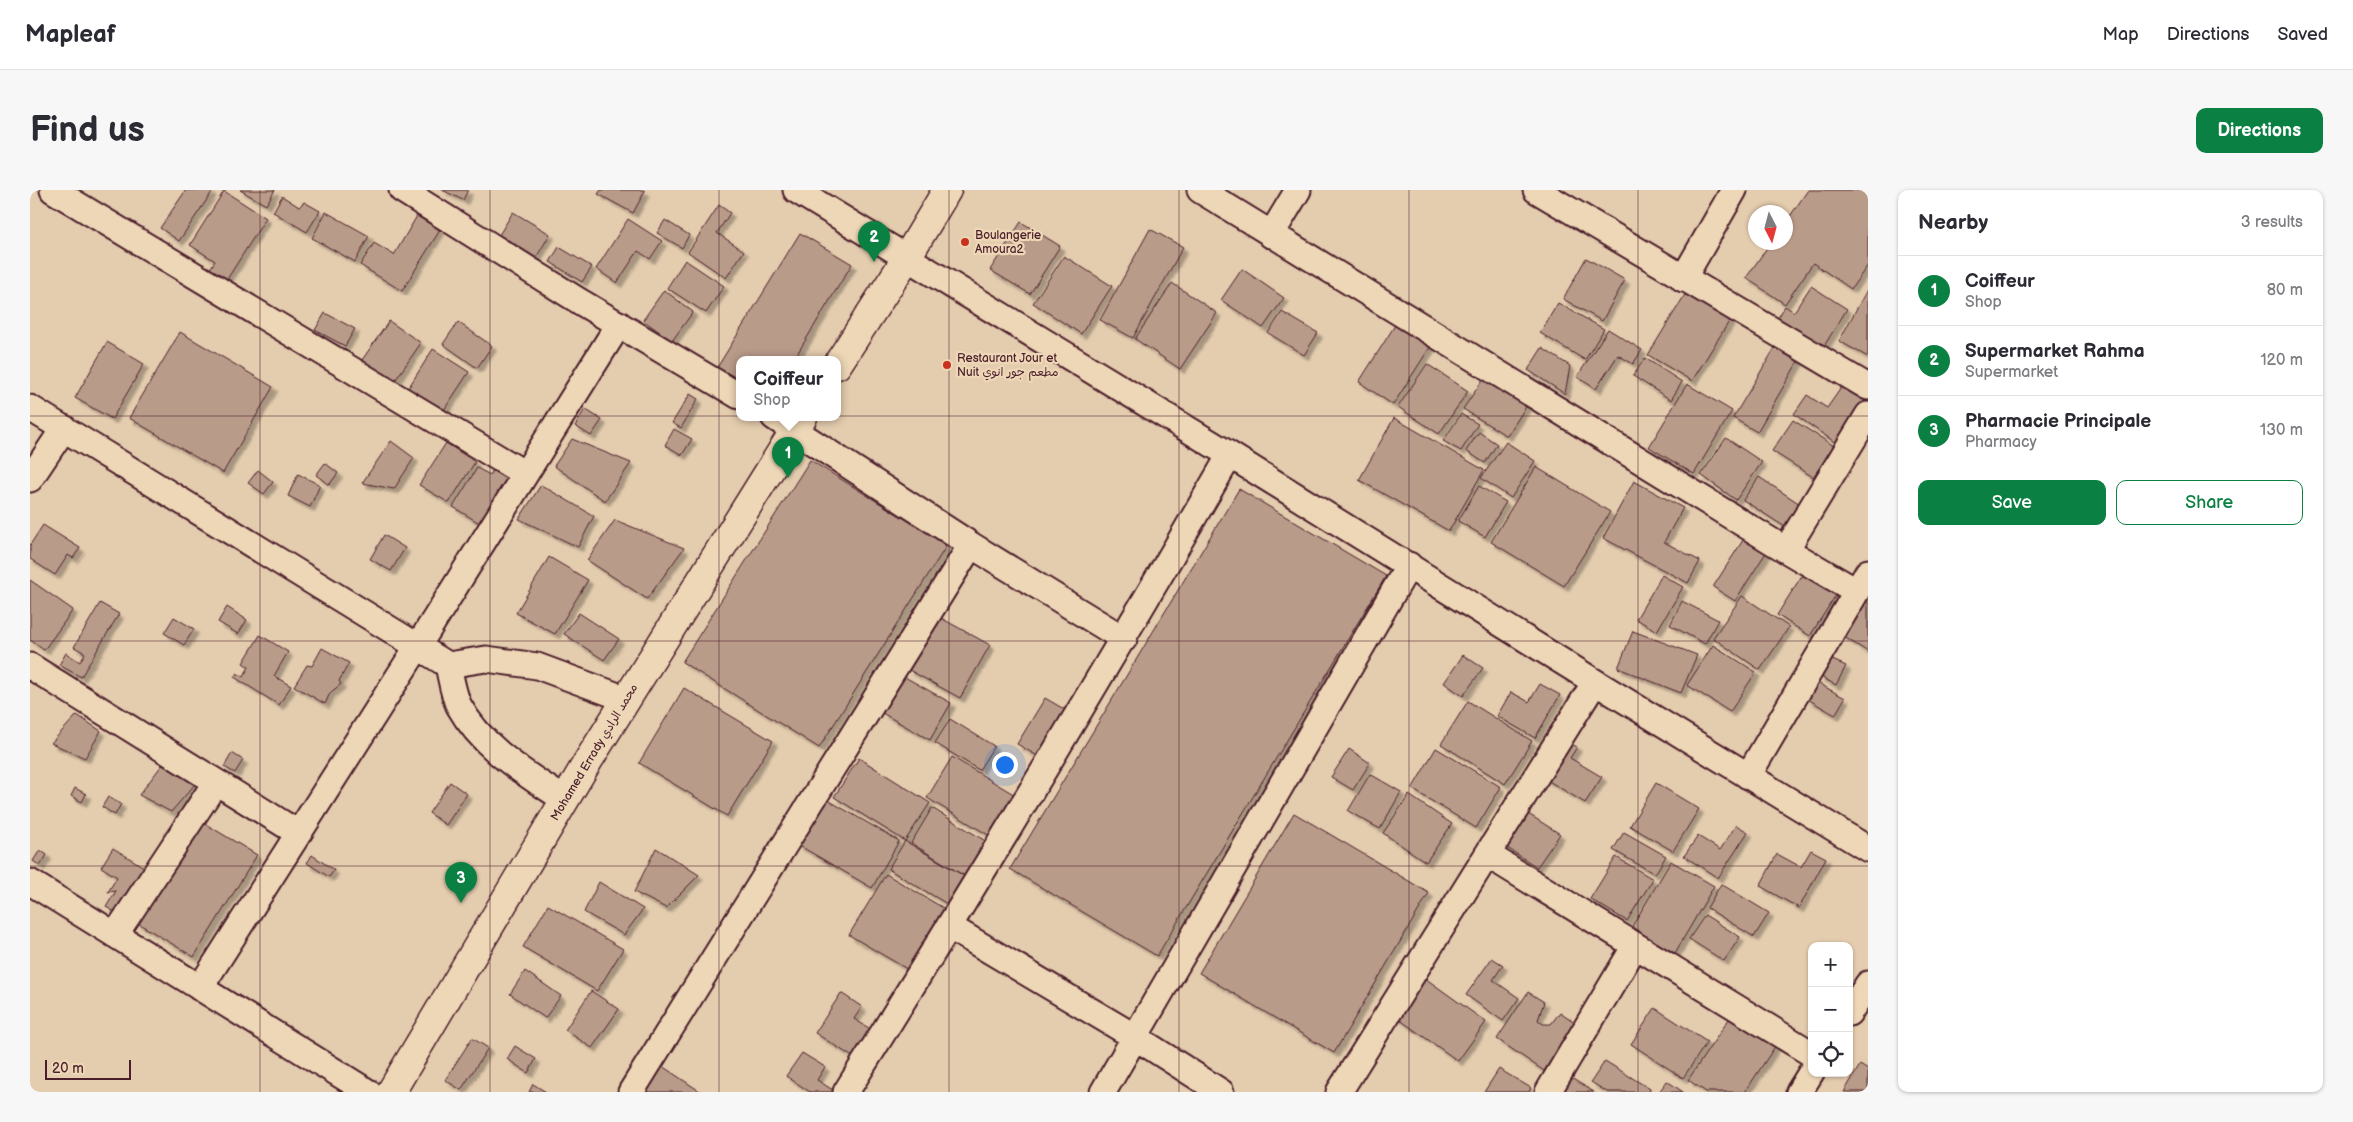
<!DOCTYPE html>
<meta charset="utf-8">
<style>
:root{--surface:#fff;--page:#f7f7f7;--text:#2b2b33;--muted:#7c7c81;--line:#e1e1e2;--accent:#0b8043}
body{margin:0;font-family:"Balsamiq Sans","Playpen Sans Arabic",sans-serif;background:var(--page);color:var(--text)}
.controls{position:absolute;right:15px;bottom:15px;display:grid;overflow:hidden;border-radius:10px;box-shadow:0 1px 4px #0004}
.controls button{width:45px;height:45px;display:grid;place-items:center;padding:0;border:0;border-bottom:1px solid var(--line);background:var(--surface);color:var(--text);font:25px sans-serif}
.compass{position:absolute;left:1718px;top:15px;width:45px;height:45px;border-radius:50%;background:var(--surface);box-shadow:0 1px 4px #0004;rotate:174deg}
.scale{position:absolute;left:15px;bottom:12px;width:86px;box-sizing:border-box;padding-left:5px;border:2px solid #4a1f2b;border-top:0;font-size:14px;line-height:18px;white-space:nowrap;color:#4a1f2b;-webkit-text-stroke:4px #eed7b6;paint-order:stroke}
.you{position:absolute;left:974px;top:574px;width:18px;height:18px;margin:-12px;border:4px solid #fff;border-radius:50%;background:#1a73e8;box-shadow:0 0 0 8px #1a73e833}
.badge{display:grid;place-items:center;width:32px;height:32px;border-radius:50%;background:var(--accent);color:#fff;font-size:16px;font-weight:700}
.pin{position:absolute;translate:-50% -41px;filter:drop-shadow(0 1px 2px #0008)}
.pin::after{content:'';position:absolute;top:26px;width:18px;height:15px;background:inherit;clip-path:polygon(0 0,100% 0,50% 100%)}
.popup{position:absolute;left:706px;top:166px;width:105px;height:65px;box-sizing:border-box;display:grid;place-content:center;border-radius:10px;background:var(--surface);filter:drop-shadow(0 1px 4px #0005);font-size:16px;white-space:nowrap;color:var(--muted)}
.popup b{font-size:19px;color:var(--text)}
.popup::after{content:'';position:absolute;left:50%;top:100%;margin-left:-10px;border:10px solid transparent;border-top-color:var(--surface)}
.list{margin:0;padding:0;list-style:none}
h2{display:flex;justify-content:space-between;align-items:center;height:65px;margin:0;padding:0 20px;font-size:21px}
h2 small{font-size:16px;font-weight:400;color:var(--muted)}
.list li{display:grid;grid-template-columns:32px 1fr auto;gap:15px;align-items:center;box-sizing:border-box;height:70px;padding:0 20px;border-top:1px solid var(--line)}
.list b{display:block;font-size:19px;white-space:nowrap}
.list p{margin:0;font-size:16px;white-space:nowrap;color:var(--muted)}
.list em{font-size:16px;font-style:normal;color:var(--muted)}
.actions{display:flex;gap:10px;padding:15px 20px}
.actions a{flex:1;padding:11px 0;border:1px solid var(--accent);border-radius:10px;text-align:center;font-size:18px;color:var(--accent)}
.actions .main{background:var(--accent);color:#fff}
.icon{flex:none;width:28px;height:28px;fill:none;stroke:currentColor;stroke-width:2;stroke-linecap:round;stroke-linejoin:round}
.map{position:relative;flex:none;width:1838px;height:902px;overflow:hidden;border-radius:10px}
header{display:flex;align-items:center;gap:30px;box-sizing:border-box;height:70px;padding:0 25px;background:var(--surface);border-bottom:1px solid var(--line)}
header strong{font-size:24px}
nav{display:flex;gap:28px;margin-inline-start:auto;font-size:18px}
.intro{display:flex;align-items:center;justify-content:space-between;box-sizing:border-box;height:120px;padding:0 30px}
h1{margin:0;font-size:35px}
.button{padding:12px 22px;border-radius:10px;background:var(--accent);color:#fff;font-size:18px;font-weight:700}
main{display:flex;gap:30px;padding:0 30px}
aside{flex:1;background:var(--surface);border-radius:10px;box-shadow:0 1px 4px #0004}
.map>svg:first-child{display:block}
.building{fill:#b99b89;stroke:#4a1f2b;filter:url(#shadow)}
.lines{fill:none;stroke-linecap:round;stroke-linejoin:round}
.minor-casing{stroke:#4a1f2b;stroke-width:29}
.tertiary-casing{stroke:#4a1f2b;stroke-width:31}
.minor{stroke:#eed7b6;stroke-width:25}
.tertiary{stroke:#eed7b6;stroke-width:28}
.grid{fill:none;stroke:#4a1f2b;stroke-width:1;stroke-opacity:0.55}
.poi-dot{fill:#c8321e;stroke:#eed7b6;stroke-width:2}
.labels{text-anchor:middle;stroke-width:4.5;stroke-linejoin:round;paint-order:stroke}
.poi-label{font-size:12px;fill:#4a1f2b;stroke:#eed7b6;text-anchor:start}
.street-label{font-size:12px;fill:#4a1f2b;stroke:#eed7b6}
</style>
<header>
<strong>Mapleaf</strong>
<nav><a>Map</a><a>Directions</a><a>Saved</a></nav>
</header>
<div class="intro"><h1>Find us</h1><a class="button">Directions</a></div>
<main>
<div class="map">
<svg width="1838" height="902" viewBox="0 0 1838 902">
<defs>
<filter id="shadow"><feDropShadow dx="4.5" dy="4.5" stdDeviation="1" flood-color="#0004"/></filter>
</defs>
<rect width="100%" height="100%" fill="#e4ccae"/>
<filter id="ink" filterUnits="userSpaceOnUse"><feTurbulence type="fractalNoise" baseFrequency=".02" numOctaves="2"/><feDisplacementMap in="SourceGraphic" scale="10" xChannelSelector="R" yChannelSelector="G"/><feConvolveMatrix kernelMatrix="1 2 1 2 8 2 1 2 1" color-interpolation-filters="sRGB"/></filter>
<g filter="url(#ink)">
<path class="building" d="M156,0H179L182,2L149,51L130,38Z
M210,0H245L236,15Z
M412,0H438L433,10Z
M571,0H613L615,1L603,23L568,4Z
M1778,0H1838V75L1821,99L1783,73L1755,114L1716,88L1741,52H1756V32Z
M194,1L236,28L194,94L177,83L185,71L160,55Z
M252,6L269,17L274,12L290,21L277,42L243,22Z
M689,15L700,23L687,43L714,61L696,88L658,62Z
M296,22L339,46L325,72L282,48Z
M483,22L520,44L506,68L469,45Z
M387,26L410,40L372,101L330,75L344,53L364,65Z
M598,29L632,51L620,69L608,61L587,93L566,79Z
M635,30L659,45L652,58L627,43Z
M991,32L1030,56L1000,104L960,80Z
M1120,39L1153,57L1103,148L1070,130Z
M770,43L822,74L764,169H709V195L685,181Z
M529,57L562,77L552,92L520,72Z
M1034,66L1082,96L1051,144L1003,113Z
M1556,68L1595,90L1572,131L1533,109Z
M655,70L694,96L676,123L637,98Z
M1212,79L1254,108L1233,138L1191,110Z
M1142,93L1187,123L1150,179L1105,149Z
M1781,96L1817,119L1794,156L1748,128L1755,116L1764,122Z
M1838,98V167L1809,151Z
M634,100L663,122L642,151L613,130Z
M1656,103L1700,130L1662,191L1618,165Z
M1528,113L1574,139L1555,170L1510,143Z
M1252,122L1288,143L1274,165L1238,143Z
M295,123L325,139L315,156L285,140Z
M359,131L391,153L364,192L332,170Z
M428,132L462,156L447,178L413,154Z
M1367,132L1402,154L1363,215L1329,192Z
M1578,139L1612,160L1603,174L1588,165L1566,199L1547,187Z
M150,142L243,197L193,283L99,228Z
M77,152L114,174L82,229L45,208Z
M1746,156L1769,170L1727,242L1703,228Z
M1512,158L1540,176L1535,204L1498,180Z
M403,159L439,182L412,223L377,200Z
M1615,168L1652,192L1641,210L1603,186Z
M1397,174L1438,201L1409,244L1368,217Z
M1454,188L1497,215L1477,246L1433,219Z
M1657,194L1702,221L1664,284L1619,257Z
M1813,195L1835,210L1806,253L1764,224L1777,205L1797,218Z
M660,204L668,209L651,238L642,233Z
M555,219L572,230L561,246L545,236Z
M1431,224L1448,234L1431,261L1413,251Z
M1364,228L1454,280L1419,341L1329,290Z
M1763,230L1804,256L1783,287L1742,261Z
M644,239L662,249L652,265L635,255Z
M1449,242L1467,254L1455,273L1436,261Z
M1696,248L1732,272L1706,310L1671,285Z
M542,249L601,273L575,311L524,276Z
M361,251L384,268L364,299L332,293Z
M1476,252L1505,271L1481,308L1451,288Z
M416,253L445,272L419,313L389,295Z
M780,270L917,355L789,558L652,472Z
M295,273L308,283L299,295L286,285Z
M1506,277L1580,322L1534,396L1461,352Z
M447,278L460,285L463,280L479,290L451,334L423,317Z
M228,280L243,292L234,304L218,293Z
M268,284L290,295L280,317L258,306Z
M1729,287L1770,314L1755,337L1713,310Z
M1604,291L1653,318L1634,352L1670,371L1658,393L1573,348Z
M511,295L564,326L548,357L489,329Z
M1449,296L1476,312L1455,347L1428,331Z
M1209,299L1356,386L1127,766L980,679Z
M585,330L654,358L617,409L557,370Z
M13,335L50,358L43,368L38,365L25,385L0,369V355Z
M354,345L375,358L361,381L340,369Z
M1715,347L1737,361L1705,411L1683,397Z
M519,367L558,390L525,444L486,423Z
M1776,379L1809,400L1780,446L1747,425Z
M1632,385L1653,397L1627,441L1606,429Z
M0,390L43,420L14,460L0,450Z
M1838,405V462L1811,445Z
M1712,406L1759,437L1730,480L1683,448Z
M1652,411L1688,430L1675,454L1640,435Z
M70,413L89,424L51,487L29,475L36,463L50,472L55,463L44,457Z
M197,417L217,430L208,444L188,432Z
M549,423L589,449L574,470L534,444Z
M144,427L164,439L154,455L134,443Z
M909,427L960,455L930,508L879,480Z
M1603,441L1667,465L1651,503L1588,478Z
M230,445L258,462L244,486L261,496L249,515L204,487L207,483L213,487L219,477L213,473Z
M1683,455L1726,482L1700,522L1657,495Z
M292,458L319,473L309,491L311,494L300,503L295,514L264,496L277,475L282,476Z
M1433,465L1453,478L1433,506L1414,493Z
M1798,468L1816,476L1806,495L1789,486Z
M873,486L921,513L900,550L852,523Z
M1786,492L1815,508L1805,525L1776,508Z
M1510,494L1530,505L1505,548L1467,526L1481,502L1499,512Z
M654,498L743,551L697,626L609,573Z
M1015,508L1044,525L1016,571L987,554Z
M1438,511L1502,551L1475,594L1411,554Z
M47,525L71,541L55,568L21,553Z
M920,529L964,556L949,580L905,553Z
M1535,550L1547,557L1540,568L1572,587L1555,613L1512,587Z
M1406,558L1471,597L1446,638L1382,599Z
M1319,559L1340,573L1323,600L1301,587Z
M202,563L213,570L205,583L194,577Z
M922,567L990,608L965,649L897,608Z
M829,568L900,613L875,651L804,607Z
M132,575L166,593L141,622L109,605Z
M1340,584L1371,602L1350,639L1318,621Z
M420,592L437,604L416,635L399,623Z
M1626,593L1669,619L1643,661L1600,636Z
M45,598L56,604L52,612L41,606Z
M1379,605L1422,634L1396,672L1353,643Z
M791,606L869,651L842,698L763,652Z
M78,607L91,614L85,625L72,617Z
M902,618L962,655L941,690L881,653Z
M1492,620L1530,644L1507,677L1471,654Z
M1264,623L1399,703L1304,863L1169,783Z
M169,630L227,665L164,767L106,732Z
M1706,635L1718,642L1688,688L1654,666L1668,646L1690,660Z
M1594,642L1636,666L1625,684L1583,660Z
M875,651L941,690L924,718L858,679Z
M83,658L122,682L94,727L76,717L86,701L78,702L87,687L71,677Z
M626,658L669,685L636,718L604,702Z
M10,660L17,665L10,676L3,671Z
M1781,660L1796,668L1769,718L1730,696L1747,664L1771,677Z
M282,665L304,680L299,687L277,673Z
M1586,667L1623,689L1597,731L1560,709Z
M1641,671L1684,696L1645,763L1601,738Z
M856,684L920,722L887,785L819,745Z
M569,692L613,719L594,745L554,722Z
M1691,694L1739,723L1724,747L1677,718Z
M518,715L593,759L567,801L493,757Z
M1675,725L1710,747L1694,771L1659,749Z
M1462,768L1473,775L1463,790L1489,808L1473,831L1436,805Z
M495,781L531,806L515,828L480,804Z
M1392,786L1456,832L1428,871L1363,825Z
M561,801L589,819L562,858L535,840Z
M1498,802L1514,812L1508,830L1513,834H1521L1530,822L1546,833L1514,881L1467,849Z
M811,803L832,817L824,829L847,843L829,871L785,843Z
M1625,818L1677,852L1653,888L1601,854Z
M1701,826L1746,855L1715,902H1676L1658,890Z
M442,848L458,858L431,900L415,890Z
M485,856L506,869L498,883L477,869Z
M772,863L795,877L787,890L806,902H780L756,886Z
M1575,871L1620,899L1619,902H1577L1561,892Z
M1830,875L1838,880V902H1814Z
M632,876L671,902H615Z
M1469,879L1501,898L1499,902H1454Z
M1541,888L1564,902H1533Z
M1637,891L1653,902H1629Z
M503,894L516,902H499Z"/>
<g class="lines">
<g class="minor-casing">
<path id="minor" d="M23,0L495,284
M372,0L549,111L709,206
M766,0L1200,265L1565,492L1838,659
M1170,0L1756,360L1826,401
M1506,0L1838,197
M1241,45L1268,0
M1653,89L1704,0
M0,218L418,475L456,469L507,476L596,509
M744,227L941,355L1094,449
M0,289L34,238
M1756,360L1838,225
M418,475C421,488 423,504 429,516C453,559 495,583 535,610
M0,476L268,643
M1718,586L1838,382
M1458,665L1782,864
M0,692L338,902
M920,737L1105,847L1191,902
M85,745L186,592
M170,798L388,456L589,134
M1819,823L1838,794
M601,902L941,355
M816,902C948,692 1076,479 1200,265
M1073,902L1379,375
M1309,902L1565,492
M1518,902L1605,756
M1769,902L1782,881"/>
</g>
<g class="tertiary-casing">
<path id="tertiary" d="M807,175L876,69L917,0
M361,902L558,571L773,227"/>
</g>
<use href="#minor" class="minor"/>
<use href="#tertiary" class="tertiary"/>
</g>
</g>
<path class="grid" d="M230,0V902M460,0V902M689,0V902M919,0V902M1149,0V902M1379,0V902M1608,0V902M0,226H1838M0,451H1838M0,676H1838"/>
<g class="poi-dot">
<circle cx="935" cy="52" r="5"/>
<circle cx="917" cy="175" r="5"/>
</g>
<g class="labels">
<g class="poi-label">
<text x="945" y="49">Boulangerie<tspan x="945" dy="14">Amoura2</tspan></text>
<text x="927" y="172">Restaurant Jour et<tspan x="927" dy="14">Nuit مطعم جور انوي</tspan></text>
</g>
<g class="street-label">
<text transform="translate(564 562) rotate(-59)" y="4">Mohamed Errady محمد الرادي</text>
</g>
</g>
</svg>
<div class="controls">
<button>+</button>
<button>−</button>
<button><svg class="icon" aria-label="locate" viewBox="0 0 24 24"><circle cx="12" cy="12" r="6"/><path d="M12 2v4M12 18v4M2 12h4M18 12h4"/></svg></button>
</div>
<svg class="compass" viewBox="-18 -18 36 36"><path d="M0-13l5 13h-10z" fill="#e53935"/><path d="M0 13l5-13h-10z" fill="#7c7c81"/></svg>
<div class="scale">20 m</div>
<div class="you"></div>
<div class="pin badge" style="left:758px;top:288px">1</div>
<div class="popup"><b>Coiffeur</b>Shop</div>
<div class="pin badge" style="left:844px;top:72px">2</div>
<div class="pin badge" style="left:431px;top:713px">3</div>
</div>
<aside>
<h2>Nearby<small>3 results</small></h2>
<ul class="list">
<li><span class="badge">1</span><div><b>Coiffeur</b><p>Shop</p></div><em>80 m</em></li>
<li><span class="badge">2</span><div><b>Supermarket Rahma</b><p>Supermarket</p></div><em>120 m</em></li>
<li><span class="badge">3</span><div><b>Pharmacie Principale</b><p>Pharmacy</p></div><em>130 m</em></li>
</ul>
<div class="actions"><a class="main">Save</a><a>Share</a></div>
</aside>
</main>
